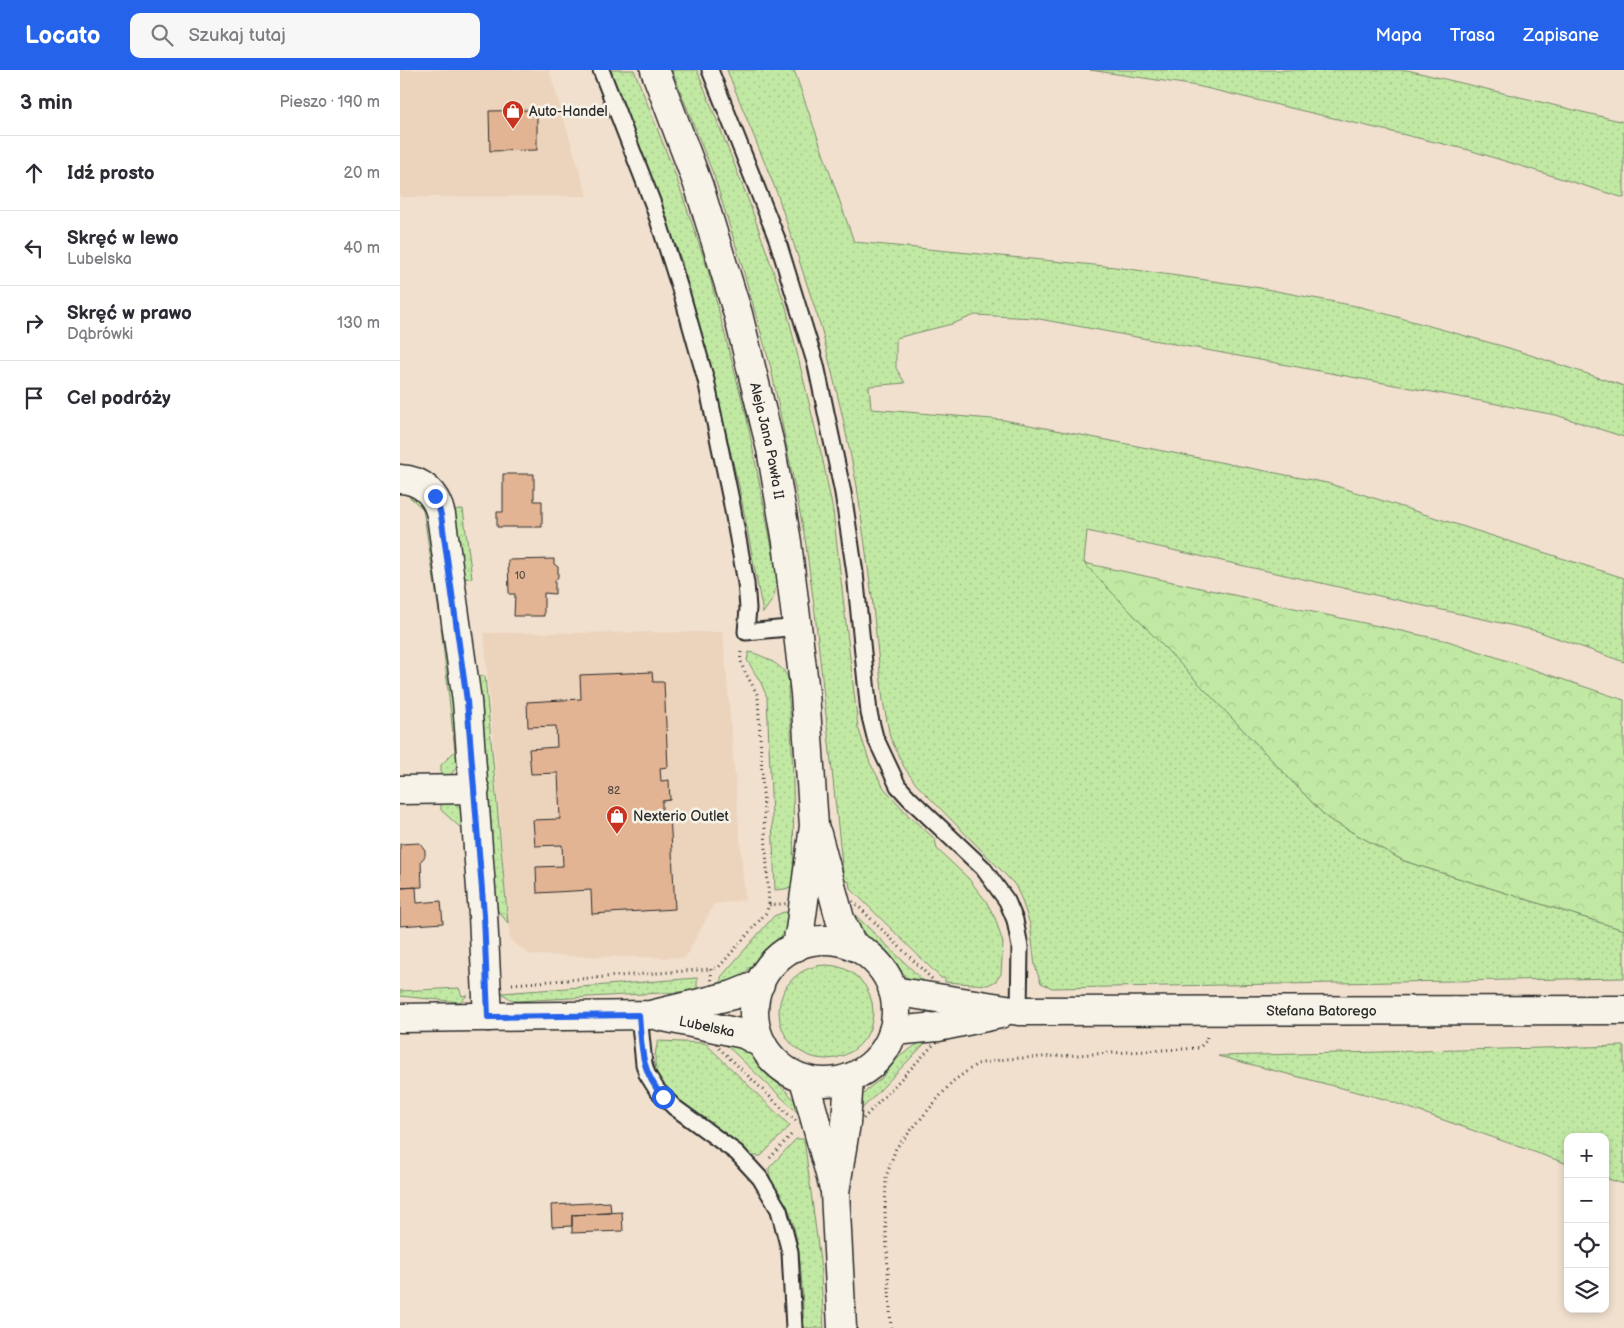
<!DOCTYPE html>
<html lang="pl">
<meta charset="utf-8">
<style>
:root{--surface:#fff;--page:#f7f7f7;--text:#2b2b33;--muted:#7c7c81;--line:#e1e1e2;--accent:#2563eb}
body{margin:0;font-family:"Balsamiq Sans",sans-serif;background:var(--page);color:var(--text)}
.controls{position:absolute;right:15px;bottom:15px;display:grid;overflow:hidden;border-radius:10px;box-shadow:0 2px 8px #0003}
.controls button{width:45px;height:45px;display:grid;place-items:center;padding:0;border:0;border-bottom:1px solid var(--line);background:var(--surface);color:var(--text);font:25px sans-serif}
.stop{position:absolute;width:15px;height:15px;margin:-11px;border:4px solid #2563eb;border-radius:50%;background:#fff}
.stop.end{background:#2563eb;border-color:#fff;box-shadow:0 1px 5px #0008}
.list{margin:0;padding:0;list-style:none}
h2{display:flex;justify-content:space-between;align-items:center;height:65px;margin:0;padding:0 20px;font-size:21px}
h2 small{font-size:16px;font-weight:400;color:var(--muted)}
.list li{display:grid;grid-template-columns:32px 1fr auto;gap:15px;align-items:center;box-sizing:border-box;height:75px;padding:0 20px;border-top:1px solid var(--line)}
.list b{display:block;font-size:19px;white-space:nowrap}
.list p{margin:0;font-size:16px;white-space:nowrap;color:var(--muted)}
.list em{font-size:16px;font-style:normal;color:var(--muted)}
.icon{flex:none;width:28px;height:28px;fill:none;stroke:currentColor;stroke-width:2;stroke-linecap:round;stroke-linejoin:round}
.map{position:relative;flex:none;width:1224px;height:1258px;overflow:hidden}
header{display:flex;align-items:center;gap:30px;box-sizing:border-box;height:70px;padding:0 25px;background:var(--accent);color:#fff}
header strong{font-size:24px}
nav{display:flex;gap:28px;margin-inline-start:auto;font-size:18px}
.search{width:350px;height:45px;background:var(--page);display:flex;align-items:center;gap:12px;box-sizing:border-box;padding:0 18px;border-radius:10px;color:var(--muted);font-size:19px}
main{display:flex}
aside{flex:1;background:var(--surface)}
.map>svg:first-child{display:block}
.built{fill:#ecd3bc}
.grass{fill:url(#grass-dots);stroke:#768a68}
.forest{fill:url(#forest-crowns);stroke:#768a68}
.building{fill:#e2b493;stroke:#2b2b2b}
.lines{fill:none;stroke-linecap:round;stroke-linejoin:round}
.service-casing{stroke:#2b2b2b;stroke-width:19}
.minor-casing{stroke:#2b2b2b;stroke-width:31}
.tertiary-casing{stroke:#2b2b2b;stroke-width:31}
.primary-casing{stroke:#2b2b2b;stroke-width:31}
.path{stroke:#2b2b2b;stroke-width:3;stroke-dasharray:1 4;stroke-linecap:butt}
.service{stroke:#f7f3e8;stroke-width:15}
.minor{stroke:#f7f3e8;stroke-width:28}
.tertiary{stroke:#f7f3e8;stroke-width:28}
.primary{stroke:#f7f3e8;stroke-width:28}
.route{stroke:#2563eb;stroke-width:6}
.labels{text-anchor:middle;stroke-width:5;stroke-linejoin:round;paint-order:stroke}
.number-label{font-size:11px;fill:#594d45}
.poi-label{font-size:14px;fill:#2b2b2b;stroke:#f7f3e8;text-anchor:start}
.street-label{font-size:14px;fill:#2b2b2b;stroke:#f7f3e8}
</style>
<header>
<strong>Locato</strong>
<div class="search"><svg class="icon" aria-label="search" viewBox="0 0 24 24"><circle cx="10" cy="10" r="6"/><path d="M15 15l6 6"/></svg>Szukaj tutaj</div>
<nav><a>Mapa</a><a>Trasa</a><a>Zapisane</a></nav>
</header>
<main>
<aside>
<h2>3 min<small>Pieszo · 190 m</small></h2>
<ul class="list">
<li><svg class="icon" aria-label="ahead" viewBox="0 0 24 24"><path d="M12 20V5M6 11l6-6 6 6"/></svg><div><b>Idź prosto</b></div><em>20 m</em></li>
<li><svg class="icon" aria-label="left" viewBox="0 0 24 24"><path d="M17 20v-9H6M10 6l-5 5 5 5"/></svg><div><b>Skręć w lewo</b><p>Lubelska</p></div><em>40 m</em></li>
<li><svg class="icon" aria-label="right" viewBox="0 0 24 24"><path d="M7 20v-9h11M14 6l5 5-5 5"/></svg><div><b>Skręć w prawo</b><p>Dąbrówki</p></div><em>130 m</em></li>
<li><svg class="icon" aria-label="arrive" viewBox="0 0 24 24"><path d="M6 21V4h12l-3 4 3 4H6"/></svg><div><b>Cel podróży</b></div></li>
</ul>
</aside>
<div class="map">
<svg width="1224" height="1258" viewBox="0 0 1224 1258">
<defs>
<pattern id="grass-dots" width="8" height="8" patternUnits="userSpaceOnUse" patternTransform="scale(1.25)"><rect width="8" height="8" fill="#c2e9a4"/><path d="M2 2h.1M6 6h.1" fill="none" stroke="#a7c88d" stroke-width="1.8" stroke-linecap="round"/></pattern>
<pattern id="forest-crowns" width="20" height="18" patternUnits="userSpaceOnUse" patternTransform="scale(1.25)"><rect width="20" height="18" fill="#c2e9a4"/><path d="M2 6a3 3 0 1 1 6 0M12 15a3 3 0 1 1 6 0" fill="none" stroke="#a7c88d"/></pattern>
</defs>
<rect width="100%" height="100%" fill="#f1e0ce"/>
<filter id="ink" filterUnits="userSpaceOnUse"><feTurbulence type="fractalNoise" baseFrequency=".02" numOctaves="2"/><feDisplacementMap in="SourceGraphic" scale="10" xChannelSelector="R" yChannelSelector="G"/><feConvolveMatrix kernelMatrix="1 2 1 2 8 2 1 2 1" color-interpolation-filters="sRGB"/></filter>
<g filter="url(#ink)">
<path class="built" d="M0,0H149L187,126L0,127Z
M323,562L345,830L314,834L285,888L130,885L110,870L84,563Z"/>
<path class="grass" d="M209,0H234L275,104L308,200L347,349L378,509L373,529L363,543L339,416L282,192Z
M272,0H297L349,132L386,237L423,391L433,441L458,657L470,693L484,718L509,746L535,769L537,779L568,808L586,831L595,848L603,873L601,904L596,911L588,915L545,912V908H541L450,818L449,811L444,812L415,543L405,468L371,298L340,189L314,106Z
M327,0H394L454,172L715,197L855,217L961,237L1109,278L1224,316V367L1156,345L634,248L575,245L552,254L496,268V298L505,313L469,316L471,339L604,350L927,413L1224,508V592L1137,561L687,461L684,492L927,748L1004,791L1224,860V908L652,918L641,913L635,896L630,854L621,828L615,815L601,800L516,714L504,697L490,667L483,631L472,527L457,416L442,344L421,257L377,123Z
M690,0H1007L1224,52V128L1069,80L797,16Z
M3,421L8,422L26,436L42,538L39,542L23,439Z
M63,439L72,508L62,509L53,440Z
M41,557L46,560L59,683C58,695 55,706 41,708V695L55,681Z
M349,582C364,585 395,600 388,619C394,686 394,752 393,818L375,820L367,627L361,613L347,590Z
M85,606L108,853L96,838L75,611L79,607Z
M41,731L54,733L62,740L72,872L62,759L41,740Z
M450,840L527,914L512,912L506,907L487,882L467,866L459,856Z
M384,842L394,843L388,858L379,871L361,886L339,909L321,916V907L374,846Z
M379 942a47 47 0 1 1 94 0a47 47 0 1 1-94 0Z
M297,908V921L117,931L110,929L102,923Z
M59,918L62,926L68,925L60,932L0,926V921Z
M529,969L458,1043L462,1026L470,1017L481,1009L499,987L519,973Z
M258,971L305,973L390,1056L361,1086H351L347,1081C333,1071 320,1060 306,1050C276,1029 245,1015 258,971Z
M323,972C329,973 337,973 342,976C351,982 355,993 362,1000C373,1011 399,1027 398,1043Z
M1224,976V1114L1205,1108V1067H1168V1094L984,1029L818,986Z
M396,1069H404L420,1191L424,1258H404C402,1219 402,1180 390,1143C385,1127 368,1115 369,1098Z"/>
<path class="forest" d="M684,493L1048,571L1224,630V860L1004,791L927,748Z"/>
<path class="building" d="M137,40V80L90,81L89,41Z
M103,404H134V431H142V457H97V442H103Z
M154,489V494L158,497V507L155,511V524L144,523V546H114L115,524H109L108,490Z
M252,602L253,612H264L268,697L260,698L261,711L269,710L270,730L262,731V743H270L275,839L192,844L191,820L137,823L136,797L163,796L162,775L135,776L133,750L160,749L158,703L131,704L129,679L157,677L156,656L128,657L127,632L181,629L180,605Z
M20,773L25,780V786L21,791L22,817L0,818V774Z
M16,817L17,833L41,831L43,853L0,856V818Z
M210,1132L211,1143L172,1145V1156L152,1157L151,1135Z
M222,1142L223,1161L172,1163V1145Z"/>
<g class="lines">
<g class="service-casing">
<path id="service" d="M201,0L253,134L282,225L306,310L331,430L346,513L348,538L346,562L399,557
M310,0L377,169L416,295L443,423L455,503L469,643L475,667L498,716L510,729L583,798L607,831L615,850L620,877L619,941
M239,945L244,994L247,1004L257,1020L274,1037L337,1083L360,1108L379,1140L390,1182L394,1258"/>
</g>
<g class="minor-casing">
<path id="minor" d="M0,409C22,410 36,423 41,445L67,631L83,845L88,947
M0,720L75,719"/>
</g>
<g class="tertiary-casing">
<g id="tertiary">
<path id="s1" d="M493,921L619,941L1224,940"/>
<path id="s2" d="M259,946L344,964L362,974"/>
<path d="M0,948L250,945L333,925L360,914"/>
<path d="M493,961L538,957L600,944"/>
</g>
</g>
<g class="primary-casing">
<g id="primary">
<path id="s3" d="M255,0L299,117L338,244L371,379L387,472L405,623L414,756L400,860L396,877"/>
<path d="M417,764L440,849L453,876"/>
<circle cx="425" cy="941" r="71"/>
<path d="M404,1009L433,1115"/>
<path d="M442,1258L435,1122L446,1053L449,1009"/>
</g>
</g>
<path class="path" d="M341,582C338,598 353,612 358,627L369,835
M443,829L451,830L459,837L533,910L537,921L536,972L460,1052L455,1053L400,1052L396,1051L389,1045L318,977L314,965L311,899L319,897L366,843L369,835Z
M112,914L311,899
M370,1088L391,1065
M491,1258L485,1144L486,1107L496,1078L552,1012L577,994L606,989L799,978L806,971L807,966"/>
<use href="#service" class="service"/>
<use href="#minor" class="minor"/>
<use href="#tertiary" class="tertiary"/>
<use href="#primary" class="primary"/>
</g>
</g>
<g class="lines" filter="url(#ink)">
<path class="route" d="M35,426L41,445L67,631L84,845L88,947L239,945C242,978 240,1000 263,1027"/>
</g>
<defs>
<g id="shop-pin" transform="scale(1.125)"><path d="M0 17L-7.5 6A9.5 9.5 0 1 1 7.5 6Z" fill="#c8321e" stroke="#f7f3e8"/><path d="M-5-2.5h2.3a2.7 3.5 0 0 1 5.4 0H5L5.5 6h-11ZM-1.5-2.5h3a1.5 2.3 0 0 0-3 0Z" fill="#fff"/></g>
</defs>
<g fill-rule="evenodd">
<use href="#shop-pin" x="113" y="41"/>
<use href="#shop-pin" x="217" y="746"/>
</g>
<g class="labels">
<g class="number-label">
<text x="120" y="509">10</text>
<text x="214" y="724">82</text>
</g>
<g class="poi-label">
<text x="129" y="46">Auto-Handel</text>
<text x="233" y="751">Nexterio Outlet</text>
</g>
<g class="street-label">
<text dy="5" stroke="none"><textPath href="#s3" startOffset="388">Aleja Jana Pawła II</textPath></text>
<text dy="5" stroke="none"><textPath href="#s1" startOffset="430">Stefana Batorego</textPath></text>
<text dy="5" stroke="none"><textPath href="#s2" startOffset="49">Lubelska</textPath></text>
</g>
</g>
</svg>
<div class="controls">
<button>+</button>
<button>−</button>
<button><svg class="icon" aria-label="locate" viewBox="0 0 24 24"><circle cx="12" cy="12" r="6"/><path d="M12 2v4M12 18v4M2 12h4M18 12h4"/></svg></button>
<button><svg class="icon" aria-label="layers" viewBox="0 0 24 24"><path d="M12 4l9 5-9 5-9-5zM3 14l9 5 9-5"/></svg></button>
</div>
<div class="stop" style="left:263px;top:1027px"></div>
<div class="stop end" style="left:35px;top:426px"></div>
</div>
</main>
